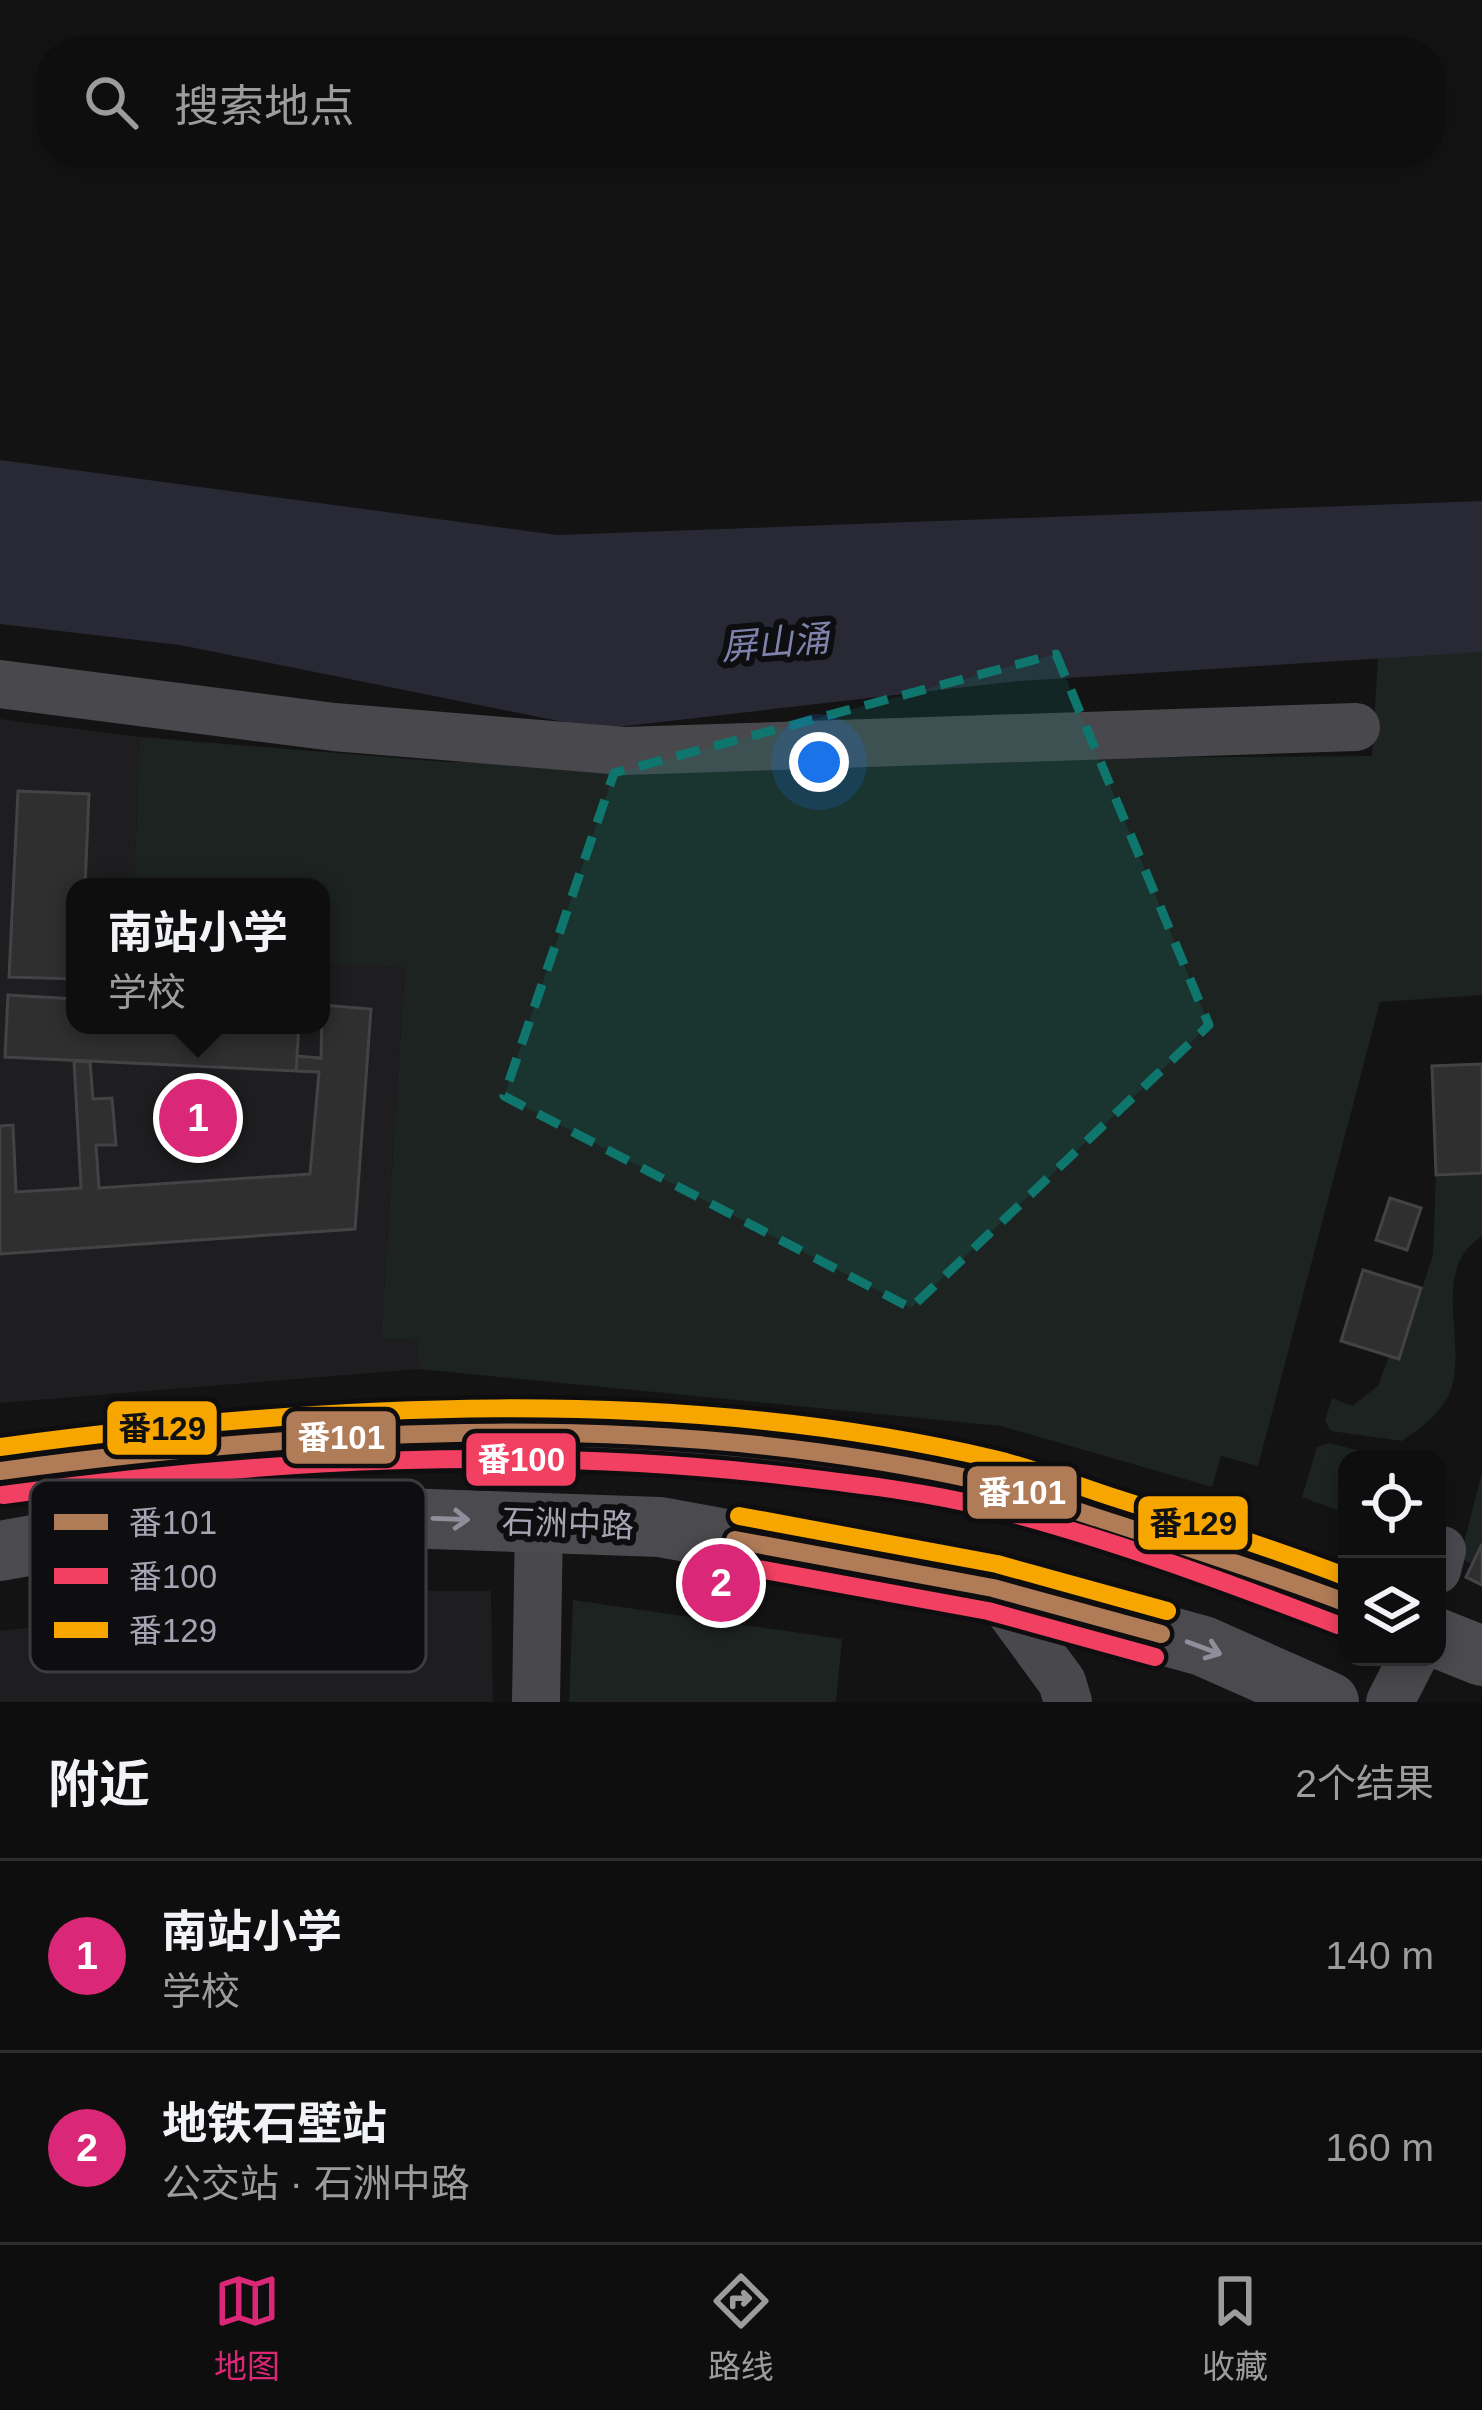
<!DOCTYPE html>
<html lang="zh">
<meta charset="utf-8">
<style>
:root{--surface:#0e0e0e;--page:#171717;--text:#f1f3f6;--muted:#9b9c9e;--line:#2e2e2e;--accent:#db2777}
body{margin:0;font-family:Arial,"Noto Sans SC",sans-serif;background:var(--page);color:var(--text)}
.controls{position:absolute;right:36px;bottom:36px;display:grid;overflow:hidden;border-radius:24px;box-shadow:0 6px 18px #0003}
.controls button{width:108px;height:108px;display:grid;place-items:center;padding:0;border:0;border-bottom:3px solid var(--line);background:var(--surface);color:var(--text);font:60px sans-serif}
.you{position:absolute;left:819px;top:762px;width:42px;height:42px;margin:-30px;border:9px solid #fff;border-radius:50%;background:#1a73e8;box-shadow:0 0 0 18px #1a73e833}
.badge{display:grid;place-items:center;width:78px;height:78px;border-radius:50%;background:var(--accent);color:#fff;font-size:39px;font-weight:700}
.pin{position:absolute;translate:-50% -50%;border:6px solid #fff;box-shadow:0 3px 12px #0006}
.popup{position:absolute;left:66px;top:878px;width:264px;height:156px;box-sizing:border-box;display:grid;place-content:center;border-radius:24px;background:var(--surface);filter:drop-shadow(0 3px 9px #0005);font-size:39px;white-space:nowrap;color:var(--muted)}
.popup b{font-size:45px;color:var(--text)}
.popup::after{content:'';position:absolute;left:50%;top:100%;margin-left:-24px;border:24px solid transparent;border-top-color:var(--surface)}
.list{margin:0;padding:0;list-style:none}
h2{display:flex;justify-content:space-between;align-items:center;height:156px;margin:0;padding:0 48px;font-size:51px}
h2 small{font-size:39px;font-weight:400;color:var(--muted)}
.list li{display:grid;grid-template-columns:78px 1fr auto;gap:36px;align-items:center;box-sizing:border-box;height:192px;padding:0 48px;border-top:3px solid var(--line)}
.list b{display:block;font-size:45px;white-space:nowrap}
.list p{margin:0;font-size:39px;white-space:nowrap;color:var(--muted)}
.list em{font-size:39px;font-style:normal;color:var(--muted)}
.icon{flex:none;width:66px;height:66px;fill:none;stroke:currentColor;stroke-width:2;stroke-linecap:round;stroke-linejoin:round}
.map{position:relative;flex:none;width:1482px;height:1702px;overflow:hidden}
.search{position:absolute;background:var(--surface);box-shadow:0 6px 18px #0003;left:36px;right:36px;top:36px;height:132px;display:flex;align-items:center;gap:30px;box-sizing:border-box;padding:0 42px;border-radius:48px;color:var(--muted);font-size:45px}
.sheet{height:540px;background:var(--surface)}
nav{display:flex;justify-content:space-around;align-items:center;box-sizing:border-box;height:168px;border-top:3px solid var(--line);background:var(--surface);font-size:33px;color:var(--muted)}
nav a{display:grid;justify-items:center;gap:6px}
nav .on{color:var(--accent)}
.map>svg:first-child{display:block}
.built{fill:#1e1d1f}
.green{fill:#1d2321}
.water{fill:#282934}
.building{fill:#2f2f30;stroke:#434346;stroke-width:3}
.lines{fill:none;stroke-linecap:round;stroke-linejoin:round}
.minor{stroke:#49484c;stroke-width:48}
.major{stroke:#4b4a4e;stroke-width:60}
.bus-1-casing{stroke:#0e0d0f;stroke-width:27}
.bus-2-casing{stroke:#0e0d0f;stroke-width:27}
.bus-3-casing{stroke:#0e0d0f;stroke-width:27}
.bus-1{stroke:#b07c57;stroke-width:18}
.bus-2{stroke:#f24062;stroke-width:18}
.bus-3{stroke:#f7a600;stroke-width:18}
.oneway{stroke:#908e9a}
.marked{fill:#0f766e;fill-opacity:0.2;stroke:#0f766e;stroke-width:9;stroke-dasharray:24 15;stroke-linejoin:round}
.labels{text-anchor:middle;stroke-width:12;stroke-linejoin:round;paint-order:stroke}
.street-label{font-size:33px;fill:#a7a5b3;stroke:#0e0d0f}
.water-label{font-size:36px;font-style:italic;fill:#7e82ac;stroke:#0e0d0f}
.key{fill:#0e0d0f;stroke:#3c3b40;stroke-width:3}
.key-label{font-size:33px;fill:#a7a5b3}
.line-badge{stroke:#0e0d0f;stroke-width:4.5}
.badge-label{font-size:33px;text-anchor:middle;font-weight:bold;fill:#fff}
.pale-badge-label{font-size:33px;text-anchor:middle;font-weight:bold;fill:#111}
</style>
<div class="map">
<svg width="1482" height="1702" viewBox="0 0 1482 1702">
<rect width="100%" height="100%" fill="#131313"/>
<path class="built" d="M0,719L140,737L134,887H75V1025H321V963L405,966L381,1337L419,1339V1369L0,1403Z
M327,1591H491L493,1702H0V1631Z"/>
<path class="green" d="M1482,652V995L1380,1002L1258,1466L1221,1456L1212,1487L1001,1426L419,1369L418,1339L381,1338L405,967L321,963V887H134L140,737L447,762L1372,756L1378,656Z
M1482,1173V1236C1430,1270 1466,1337 1452,1386C1445,1411 1422,1427 1402,1441L1331,1431L1325,1421L1332,1398L1352,1406L1378,1386L1389,1356L1399,1358L1433,1255L1436,1175Z
M1328,1443L1379,1455V1459H1347V1514L1302,1497L1317,1447Z
M1482,1473V1569L1460,1558Z
M573,1600L842,1639L836,1702H569Z"/>
<path class="water" d="M0,460L557,535L1482,501V652L1019,681L599,729L180,645L0,624Z"/>
<path class="building" d="M18,791L89,794L85,887H75V979L9,977Z
M8,995L75,999V1025H299L296,1071L5,1057Z
M322,1005L371,1009L355,1229L0,1254V1126L13,1125L16,1192L81,1188L74,1061L90,1062L93,1099L112,1098L116,1145H96L99,1188L310,1174L319,1072L296,1071L297,1056L321,1058Z
M1482,1064V1173L1436,1175L1432,1066Z
M1390,1198L1421,1208L1407,1250L1376,1240Z
M1363,1270L1421,1288L1399,1359L1341,1341Z
M1482,1544V1585L1466,1577Z"/>
<g class="lines">
<path class="minor" d="M0,684L334,727L624,751L1356,727
M1437,1570L1442,1550
M993,1588L1062,1682L1068,1702
M536,1702L539,1521
M1390,1702L1413,1657"/>
<path class="major" d="M0,1471C321,1421 657,1418 976,1480C1017,1488 1058,1505 1098,1518C1182,1544 1265,1571 1347,1603
M0,1551L78,1537L315,1515L660,1527L993,1588L1203,1646L1329,1702
M1437,1638L1482,1656"/>
<g class="bus-1-casing">
<path id="bus-1" d="M0,1471C323,1427 664,1409 985,1482C1024,1491 1060,1506 1098,1518C1181,1545 1265,1572 1347,1603
M735,1540L993,1588L1161,1634"/>
</g>
<g class="bus-2-casing">
<path id="bus-2" d="M3,1495C265,1459 526,1445 789,1476C855,1484 922,1491 986,1507C1100,1535 1229,1583 1338,1625
M731,1564L988,1611L1155,1657"/>
</g>
<g class="bus-3-casing">
<path id="bus-3" d="M0,1447C323,1403 674,1384 994,1459C1032,1468 1069,1483 1106,1495C1187,1521 1268,1547 1347,1577
M739,1516L997,1564L1167,1611"/>
</g>
<use href="#bus-1" class="bus-1"/>
<use href="#bus-2" class="bus-2"/>
<use href="#bus-3" class="bus-3"/>
</g>
<defs><path id="oneway-shaft" d="M-6 0H5M1.5-3L5.5 0L1.5 3" fill="none" stroke-width="1.6" stroke-linecap="round" stroke-linejoin="round" transform="scale(3)"/></defs>
<g class="oneway">
<use href="#oneway-shaft" transform="translate(451 1519) rotate(2)"/>
<use href="#oneway-shaft" transform="translate(1204 1648) rotate(20)"/>
</g>
<path class="marked" d="M1056,654L1209,1025L911,1308L504,1096L614,773Z"/>
<g class="labels">
<g class="street-label">
<text transform="translate(568 1523) rotate(2)" y="12">石洲中路</text>
</g>
<g class="water-label">
<text transform="translate(775 642) rotate(-5)" y="13">屏山涌</text>
</g>
</g>
<rect x="30" y="1480" width="396" height="192" rx="18" class="key"/>
<rect x="54" y="1514" width="54" height="16" fill="#b07c57"/>
<rect x="54" y="1568" width="54" height="16" fill="#f24062"/>
<rect x="54" y="1622" width="54" height="16" fill="#f7a600"/>
<g class="key-label">
<text x="129" y="1534">番101</text>
<text x="129" y="1588">番100</text>
<text x="129" y="1642">番129</text>
</g>
<g class="line-badge">
<rect x="105" y="1399" width="114" height="58" rx="12" fill="#f7a600"/>
<rect x="284" y="1409" width="114" height="57" rx="12" fill="#b07c57"/>
<rect x="464" y="1431" width="114" height="57" rx="12" fill="#f24062"/>
<rect x="965" y="1464" width="114" height="57" rx="12" fill="#b07c57"/>
<rect x="1136" y="1494" width="114" height="58" rx="12" fill="#f7a600"/>
</g>
<g class="badge-label">
<text x="341" y="1449">番101</text>
<text x="521" y="1471">番100</text>
<text x="1022" y="1504">番101</text>
</g>
<g class="pale-badge-label">
<text x="162" y="1440">番129</text>
<text x="1193" y="1535">番129</text>
</g>
</svg>
<div class="controls">
<button><svg class="icon" aria-label="locate" viewBox="0 0 24 24"><circle cx="12" cy="12" r="6"/><path d="M12 2v4M12 18v4M2 12h4M18 12h4"/></svg></button>
<button><svg class="icon" aria-label="layers" viewBox="0 0 24 24"><path d="M12 4l9 5-9 5-9-5zM3 14l9 5 9-5"/></svg></button>
</div>
<div class="you"></div>
<div class="pin badge" style="left:198px;top:1118px">1</div>
<div class="popup"><b>南站小学</b>学校</div>
<div class="pin badge" style="left:721px;top:1583px">2</div>
<div class="search"><svg class="icon" aria-label="search" viewBox="0 0 24 24"><circle cx="10" cy="10" r="6"/><path d="M15 15l6 6"/></svg>搜索地点</div>
</div>
<section class="sheet">
<h2>附近<small>2个结果</small></h2>
<ul class="list">
<li><span class="badge">1</span><div><b>南站小学</b><p>学校</p></div><em>140 m</em></li>
<li><span class="badge">2</span><div><b>地铁石壁站</b><p>公交站 · 石洲中路</p></div><em>160 m</em></li>
</ul>
</section>
<nav>
<a class="on"><svg class="icon" aria-label="map" viewBox="0 0 24 24"><path d="M3 6l6-2 6 2 6-2v14l-6 2-6-2-6 2zM9 4v14M15 6v14"/></svg>地图</a>
<a><svg class="icon" aria-label="directions" viewBox="0 0 24 24"><path d="M12 3l9 9-9 9-9-9zM9 14v-3h6M13 9l2 2-2 2"/></svg>路线</a>
<a><svg class="icon" aria-label="saved" viewBox="0 0 24 24"><path d="M7 4h10v16l-5-4-5 4z"/></svg>收藏</a>
</nav>
